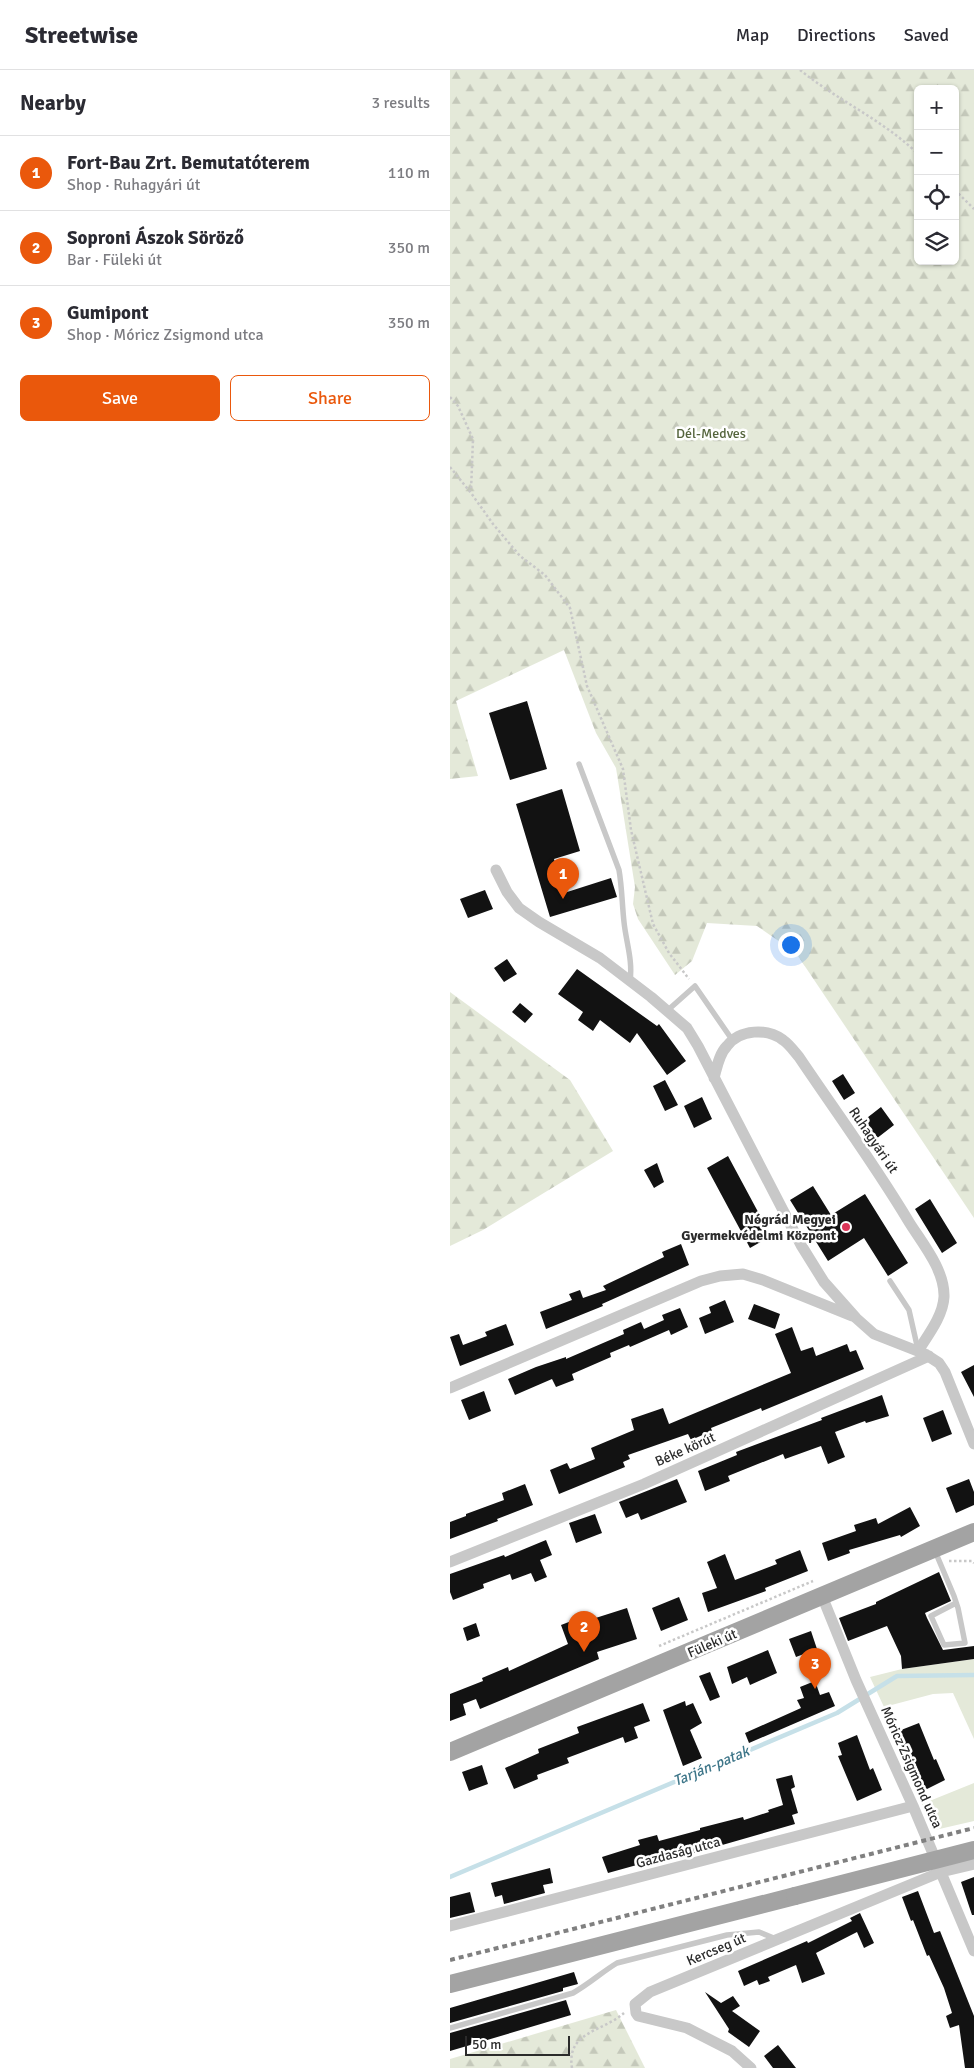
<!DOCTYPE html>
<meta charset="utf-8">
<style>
:root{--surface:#fff;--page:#f2f2f3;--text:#2b2b33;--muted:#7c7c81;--line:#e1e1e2;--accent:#ea580c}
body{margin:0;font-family:Signika,sans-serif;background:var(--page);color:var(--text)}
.controls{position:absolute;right:15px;top:15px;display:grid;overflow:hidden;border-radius:8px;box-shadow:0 1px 4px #0004}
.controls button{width:45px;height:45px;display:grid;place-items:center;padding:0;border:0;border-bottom:1px solid var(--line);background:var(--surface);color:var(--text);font:25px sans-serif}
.scale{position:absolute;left:15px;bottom:12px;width:105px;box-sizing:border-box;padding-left:5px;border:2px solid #2b2b2b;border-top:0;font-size:14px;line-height:18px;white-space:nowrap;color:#2b2b2b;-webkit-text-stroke:4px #fff;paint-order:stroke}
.you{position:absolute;left:340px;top:874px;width:18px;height:18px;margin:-12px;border:4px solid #fff;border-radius:50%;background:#1a73e8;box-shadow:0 0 0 8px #1a73e833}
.badge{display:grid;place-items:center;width:32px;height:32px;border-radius:50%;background:var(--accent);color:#fff;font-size:16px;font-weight:700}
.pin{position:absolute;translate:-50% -41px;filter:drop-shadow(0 1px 2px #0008)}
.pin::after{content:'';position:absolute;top:26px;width:18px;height:15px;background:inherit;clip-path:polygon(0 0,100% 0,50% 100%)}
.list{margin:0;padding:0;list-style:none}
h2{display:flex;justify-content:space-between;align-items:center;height:65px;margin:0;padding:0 20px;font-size:21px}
h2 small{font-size:16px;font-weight:400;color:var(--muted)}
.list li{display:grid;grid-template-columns:32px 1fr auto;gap:15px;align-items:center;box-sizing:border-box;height:75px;padding:0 20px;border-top:1px solid var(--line)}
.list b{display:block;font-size:19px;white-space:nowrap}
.list p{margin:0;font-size:16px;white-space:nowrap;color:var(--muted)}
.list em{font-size:16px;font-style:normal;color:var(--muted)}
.actions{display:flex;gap:10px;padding:15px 20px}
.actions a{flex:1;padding:11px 0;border:1px solid var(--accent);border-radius:8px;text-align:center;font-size:18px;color:var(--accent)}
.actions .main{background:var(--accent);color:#fff}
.icon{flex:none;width:28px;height:28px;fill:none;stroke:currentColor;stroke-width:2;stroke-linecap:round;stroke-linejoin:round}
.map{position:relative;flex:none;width:524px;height:1998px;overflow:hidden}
header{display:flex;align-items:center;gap:30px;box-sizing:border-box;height:70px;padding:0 25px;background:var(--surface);border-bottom:1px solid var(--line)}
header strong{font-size:24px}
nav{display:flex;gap:28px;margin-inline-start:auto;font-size:18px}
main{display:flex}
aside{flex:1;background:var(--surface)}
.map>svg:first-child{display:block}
.grass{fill:#e4e9d9}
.forest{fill:url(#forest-firs);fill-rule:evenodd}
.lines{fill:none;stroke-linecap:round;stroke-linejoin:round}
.stream{stroke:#c6e0e8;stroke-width:4.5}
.building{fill:#121212}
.path{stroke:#c8c8c8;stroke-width:2.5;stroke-dasharray:2.5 2.5;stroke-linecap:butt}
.service{stroke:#c8c8c8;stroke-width:5.5}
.minor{stroke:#c8c8c8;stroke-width:11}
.primary{stroke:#a3a3a3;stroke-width:18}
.rail{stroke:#808080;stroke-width:4;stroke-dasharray:5 4;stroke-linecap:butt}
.primary-bridge{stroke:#a3a3a3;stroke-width:18}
.poi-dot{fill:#dc3457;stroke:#fff;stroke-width:2}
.labels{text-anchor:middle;stroke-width:5;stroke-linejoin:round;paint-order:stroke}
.park-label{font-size:14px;fill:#54643c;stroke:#fff}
.street-label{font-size:14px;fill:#2b2b2b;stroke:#fff}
.poi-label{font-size:14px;font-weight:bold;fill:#2b2b2b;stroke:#fff;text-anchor:end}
.water-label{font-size:15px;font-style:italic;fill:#3e7689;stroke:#fff}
</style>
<header>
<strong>Streetwise</strong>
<nav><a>Map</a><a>Directions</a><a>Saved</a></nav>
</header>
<main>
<aside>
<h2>Nearby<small>3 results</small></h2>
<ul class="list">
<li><span class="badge">1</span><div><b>Fort-Bau Zrt. Bemutatóterem</b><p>Shop · Ruhagyári út</p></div><em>110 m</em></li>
<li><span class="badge">2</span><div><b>Soproni Ászok Söröző</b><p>Bar · Füleki út</p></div><em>350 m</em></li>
<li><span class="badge">3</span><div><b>Gumipont</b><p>Shop · Móricz Zsigmond utca</p></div><em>350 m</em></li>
</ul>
<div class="actions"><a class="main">Save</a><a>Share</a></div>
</aside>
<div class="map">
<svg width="524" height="1998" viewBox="0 0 524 1998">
<defs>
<pattern id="forest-firs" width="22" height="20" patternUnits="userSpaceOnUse" patternTransform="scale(1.25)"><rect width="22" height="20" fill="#e4e9d9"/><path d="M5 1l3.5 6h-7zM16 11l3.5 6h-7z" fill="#c4c8ba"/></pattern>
</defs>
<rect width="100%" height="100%" fill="#fff"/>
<path class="grass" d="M524,1589V1669L503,1623L483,1624L434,1637L420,1607L452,1599Z
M524,1713V1751L485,1760L472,1734Z"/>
<path class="forest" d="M0,0H524V1148L346,883L307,856L257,853L242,891L225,905L188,849L183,834L185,817L166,698L146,663L114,580L6,631L28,706L0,709ZM468,19H505V191H468Z
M0,922L120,1010L163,1081L33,1160L0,1176Z
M166,1940L195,1998H0V1989Z"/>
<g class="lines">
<path class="stream" d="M0,1807L387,1643L447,1606L524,1605"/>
</g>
<path class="building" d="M77,631L97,699L60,710L39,643Z
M112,719L130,781L104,789L114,823L161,808L167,827L100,847L66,734Z
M35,820L43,839L18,848L10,829Z
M57,889L67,904L54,912L44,898Z
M127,899L207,956L209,954L236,991L217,1005L187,963L180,973L150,950L143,961L128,950L133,942L108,924Z
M70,933L83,944L75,953L62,942Z
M393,1004L405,1023L394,1030L382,1011Z
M215,1010L228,1035L215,1041L203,1016Z
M252,1027L262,1049L244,1058L234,1036Z
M431,1037L444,1055L426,1069L413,1051Z
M278,1086L321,1166L300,1178L257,1098Z
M207,1093L214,1112L204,1118L194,1100Z
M363,1116L381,1145L415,1124L458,1193L438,1206L414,1168L378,1191L340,1130Z
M480,1129L507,1173L492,1183L465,1139Z
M231,1174L239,1195L152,1234L153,1236L96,1259L90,1242L122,1230L119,1224L130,1220L133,1228L156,1220L153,1216L214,1187L212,1182Z
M275,1230L284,1252L255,1264L249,1248L261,1243L259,1237Z
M304,1234L330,1244L325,1259L298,1249Z
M230,1238L238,1257L221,1265L219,1260L180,1277L179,1275L160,1283L161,1287L122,1304L124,1310L106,1317L102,1309L65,1325L58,1309L86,1297L116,1287V1289L174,1264L173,1260L191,1252L194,1259L214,1250L212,1245Z
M56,1254L64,1275L10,1296L0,1267L9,1264L13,1275L37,1266L35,1262Z
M342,1257L351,1281L363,1277L366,1286L397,1274L400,1282L406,1280L414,1299L312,1341L311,1338L261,1358L262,1361L241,1370L238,1364L178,1385L180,1389L173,1392L175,1397L109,1424L100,1400L117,1393L120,1399L145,1389L141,1378L184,1360L181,1349L213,1338L219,1354L341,1303L325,1264Z
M524,1295V1327L511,1302Z
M34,1321L41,1341L19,1350L11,1330Z
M432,1325L439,1346L416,1353L415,1351L385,1362L395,1387L378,1394L371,1376L335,1389L333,1384L278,1406L280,1411L255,1421L248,1401L287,1385L286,1382L372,1350L371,1348Z
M493,1340L502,1364L482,1372L473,1348Z
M227,1409L237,1432L191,1450L188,1443L176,1448L169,1432Z
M519,1409L524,1422V1435L506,1443L496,1418Z
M75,1414L83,1435L47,1449L48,1451L0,1469V1452L16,1446V1444L54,1430L52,1423Z
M460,1437L470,1456L451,1467L450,1465L399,1480L400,1483L378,1491L372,1473L406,1461L404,1455L426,1448L428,1454Z
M145,1444L152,1463L126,1473L119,1453Z
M96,1470L102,1485L90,1490L97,1507L85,1512L81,1503L62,1510L60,1504L33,1514L34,1518L3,1530L0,1522V1504L54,1485L55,1487Z
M350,1480L358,1501L315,1518L316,1521L258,1542L252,1523L267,1518L257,1492L275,1484L285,1510L327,1494L325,1490Z
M489,1502L501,1531L475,1543L477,1548L493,1580L524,1576V1589L452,1599L451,1586L437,1556L398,1571L389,1548L426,1534V1532Z
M229,1527L238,1550L211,1561L202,1538Z
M177,1538L187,1569L147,1582L149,1589L30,1639L26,1629L13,1634L16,1645L0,1651V1624L33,1611L32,1608L58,1597L59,1601L118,1574L111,1555L132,1547L133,1552Z
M26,1553L30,1566L17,1571L13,1558Z
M361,1561L367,1579L346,1587L339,1569Z
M318,1580L327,1603L300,1615L297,1607L282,1614L277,1597Z
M260,1602L270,1627L260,1631L249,1606Z
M365,1611L370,1625L379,1622L385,1636L299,1673L295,1663L351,1638L347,1630L354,1628L350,1617Z
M235,1631L236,1636L243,1633L252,1653L240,1660L252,1688L233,1696L213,1640Z
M193,1633L200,1651L184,1657L188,1668L175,1673L173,1667L117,1688L119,1693L87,1705L88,1709L64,1719L55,1698L89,1683L88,1679L129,1663L127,1657Z
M469,1653L484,1690L486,1689L495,1710L475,1720L460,1686L456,1687L446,1662Z
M407,1665L420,1700L423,1698L432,1720L407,1731L388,1686L392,1685L388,1673Z
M32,1695L38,1714L19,1721L12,1702Z
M342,1705L345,1717L341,1719L348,1743L342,1745L345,1754L227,1788L195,1795L194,1793L158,1803L152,1787L190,1775L188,1770L207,1765L209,1771L250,1760V1758L293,1747L294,1750L319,1742L318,1740L333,1735L326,1709Z
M100,1798L103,1813L93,1815L95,1823L54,1834L52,1825L45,1827L41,1813Z
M524,1807V1845H522L511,1812Z
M468,1821L484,1863L490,1861L524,1946V1998H515L509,1955L500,1958L496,1946L502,1943L494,1918L479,1885L477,1886L463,1850L461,1851L452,1827Z
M20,1822L25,1842L0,1848V1827Z
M410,1843L424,1873L414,1878L407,1862L366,1883L375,1904L352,1913L346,1895L318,1907L320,1911L309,1915L307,1910L294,1916L288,1901L357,1871L358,1873L402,1851L400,1848Z
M124,1902L128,1914L113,1918V1921L0,1953V1938Z
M255,1922L271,1933L283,1926L290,1936L282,1941L310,1961L299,1977L278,1962L279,1959Z
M116,1930L121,1945L0,1981V1963Z
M328,1975L346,1998H323L314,1986Z"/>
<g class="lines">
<path class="path" d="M350,0C387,30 433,50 468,84
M505,120L524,139
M0,327L8,336L23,369L21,421
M0,397L21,423L43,454L70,486L95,505L120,538L137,616L173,699L181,760L203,854L219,883L239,909
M499,1491H522L524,1493
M209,1576L363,1511
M122,1998C116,1961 153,1962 174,1943"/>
<path class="service" d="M129,694L169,800C172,817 172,834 174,852C176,872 183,890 180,911
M218,940L245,916L283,971
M440,1211L459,1240L468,1280
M485,1481L504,1526L508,1538L515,1573L494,1575L481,1546L506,1533
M0,1958L123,1923C139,1914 152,1902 167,1893L277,1865L309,1862L326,1869"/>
<path class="minor" d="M46,800L57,822L69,838L89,852L150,888L201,927L237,958L248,976L351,1175L374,1212L406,1248L424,1264L475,1284L489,1293L495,1302L524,1374
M264,1008C267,997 269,984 277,976C290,959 317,958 333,970C339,974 344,981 349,987C386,1042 425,1095 459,1152C472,1173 495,1200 494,1227C493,1246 478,1265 468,1281
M0,1318L251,1211L270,1206L293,1204L313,1210L402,1246
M0,1492L194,1414L479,1286
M372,1526L406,1610L463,1736L524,1881
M0,1856L463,1736
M301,1998L282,1981L237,1958L188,1946L186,1943L185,1934L200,1922L491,1802L524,1794"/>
<path class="primary" d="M0,1682L524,1462
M0,1914L345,1826"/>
<path class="rail" d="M0,1890L524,1758"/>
<path class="primary-bridge" d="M345,1826L524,1780"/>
</g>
<circle class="poi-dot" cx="396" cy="1157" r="5"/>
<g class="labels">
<g class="park-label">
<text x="261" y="368">Dél-Medves</text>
</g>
<g class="street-label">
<text transform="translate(424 1070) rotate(56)" y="5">Ruhagyári út</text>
<text transform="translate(235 1379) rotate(-24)" y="5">Béke körút</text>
<text transform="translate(262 1573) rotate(-23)" y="5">Füleki út</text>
<text transform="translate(462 1697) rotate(66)" y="5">Móricz Zsigmond utca</text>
<text transform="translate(228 1782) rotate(-15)" y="5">Gazdaság utca</text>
<text transform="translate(266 1879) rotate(-23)" y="5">Kercseg út</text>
</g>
<g class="poi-label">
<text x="386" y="1154">Nógrád Megyei<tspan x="386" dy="16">Gyermekvédelmi Központ</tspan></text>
</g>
<g class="water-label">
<text transform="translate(261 1696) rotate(-23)" y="5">Tarján-patak</text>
</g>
</g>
</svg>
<div class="controls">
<button>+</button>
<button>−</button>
<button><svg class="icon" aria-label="locate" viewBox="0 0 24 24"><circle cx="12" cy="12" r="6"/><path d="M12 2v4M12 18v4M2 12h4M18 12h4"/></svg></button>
<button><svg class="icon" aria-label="layers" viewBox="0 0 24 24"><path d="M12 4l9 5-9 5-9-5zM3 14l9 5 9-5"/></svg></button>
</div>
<div class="scale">50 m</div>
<div class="you"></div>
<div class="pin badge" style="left:113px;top:829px">1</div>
<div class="pin badge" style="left:134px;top:1582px">2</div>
<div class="pin badge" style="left:365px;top:1619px">3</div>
</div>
</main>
